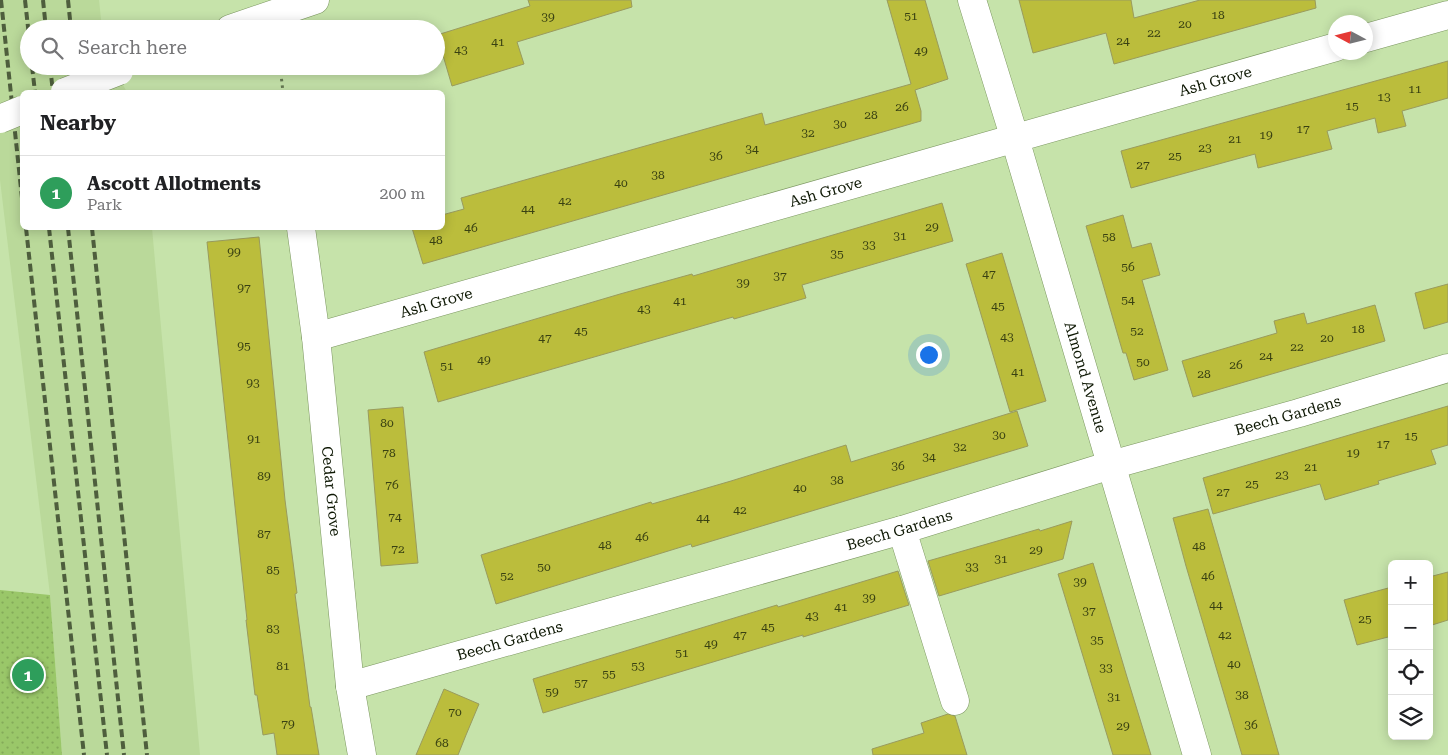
<!DOCTYPE html>
<meta charset="utf-8">
<style>
:root{--surface:#fff;--page:#f6f6f6;--text:#202124;--muted:#757577;--line:#e0e0e0;--accent:#9d57cb}
body{margin:0;font-family:"Roboto Serif",serif;background:var(--page);color:var(--text)}
.controls{position:absolute;right:15px;bottom:15px;display:grid;overflow:hidden;border-radius:8px;box-shadow:0 2px 12px #0003}
.controls button{width:45px;height:45px;display:grid;place-items:center;padding:0;border:0;border-bottom:1px solid var(--line);background:var(--surface);color:var(--text);font:25px sans-serif}
.compass{position:absolute;left:1328px;top:15px;width:45px;height:45px;border-radius:50%;background:var(--surface);box-shadow:0 2px 12px #0003;rotate:277deg}
.you{position:absolute;left:928px;top:354px;width:18px;height:18px;margin:-12px;border:4px solid #fff;border-radius:50%;background:#1a73e8;box-shadow:0 0 0 8px #1a73e833}
.badge{display:grid;place-items:center;width:32px;height:32px;border-radius:50%;background:var(--accent);color:#fff;font-size:16px;font-weight:700}
.pin{position:absolute;translate:-50% -50%;border:2px solid #fff;box-shadow:0 1px 5px #0006}
.list{margin:0;padding:0;list-style:none}
h2{display:flex;justify-content:space-between;align-items:center;height:65px;margin:0;padding:0 20px;font-size:21px}
h2 small{font-size:16px;font-weight:400;color:var(--muted)}
.list li{display:grid;grid-template-columns:32px 1fr auto;gap:15px;align-items:center;box-sizing:border-box;height:75px;padding:0 20px;border-top:1px solid var(--line)}
.list b{display:block;font-size:19px;white-space:nowrap}
.list p{margin:0;font-size:16px;white-space:nowrap;color:var(--muted)}
.list em{font-size:16px;font-style:normal;color:var(--muted)}
.icon{flex:none;width:28px;height:28px;fill:none;stroke:currentColor;stroke-width:2;stroke-linecap:round;stroke-linejoin:round}
.map{position:relative;flex:none;width:1448px;height:755px;overflow:hidden}
.search{position:absolute;background:var(--surface);box-shadow:0 2px 12px #0003;left:20px;top:20px;width:425px;height:55px;display:flex;align-items:center;gap:12px;box-sizing:border-box;padding:0 18px;border-radius:28px;color:var(--muted);font-size:19px}
.panel{position:absolute;background:var(--surface);box-shadow:0 2px 12px #0003;left:20px;top:90px;width:425px;height:140px;border-radius:8px}
.map>svg:first-child{display:block}
.built{fill:#bad99a}
.grass{fill:url(#grass-dots)}
.building{fill:#bbbd3c;stroke:#999b5e}
.lines{fill:none;stroke-linecap:round;stroke-linejoin:round}
.minor-casing{stroke:#7b9660;stroke-width:29}
.path{stroke:#667953;stroke-width:3;stroke-dasharray:2.5 4;stroke-linecap:butt}
.minor{stroke:#fff;stroke-width:28}
.rail{stroke:#4e5e3d;stroke-width:4;stroke-dasharray:8 4;stroke-linecap:butt}
.minor-bridge-casing{stroke:#7b9660;stroke-width:29;stroke-linecap:butt}
.minor-bridge{stroke:#fff;stroke-width:28}
.labels{text-anchor:middle;stroke-width:5;stroke-linejoin:round;paint-order:stroke}
.number-label{font-size:12px;fill:#394112}
.street-label{font-size:15px;fill:#0e1804;stroke:#f0ffe2}
</style>
<div class="map">
<svg width="1448" height="755" viewBox="0 0 1448 755">
<defs>
<pattern id="grass-dots" width="8" height="8" patternUnits="userSpaceOnUse" patternTransform="scale(1.25)"><rect width="8" height="8" fill="#9ac769"/><path d="M2 2h.1M6 6h.1" fill="none" stroke="#84aa59" stroke-width="1.8" stroke-linecap="round"/></pattern>
</defs>
<rect width="100%" height="100%" fill="#c6e3aa"/>
<path class="built" d="M0,0H99L102,29H29V66H112L127,92H22V228H152L200,755H62L50,595L0,180Z"/>
<path class="grass" d="M0,590L50,595L62,755H0Z"/>
<path class="building" d="M528,0H631L632,7L517,42L524,64L452,86L437,35L530,6Z
M887,0H925L948,79L915,90L921,111V121L423,264L412,228H442V215L464,209L461,198L762,113L765,125L911,84Z
M1019,0H1131L1134,18L1200,0H1315L1316,8L1114,64L1106,33L1033,53Z
M1448,61V98L1402,111L1406,126L1378,133L1375,118L1327,131L1332,149L1258,168L1255,154L1131,188L1121,151Z
M942,203L953,241L802,285L806,298L734,319L733,317L438,402L424,352L620,294L692,274L693,276Z
M1123,215L1132,248L1151,243L1160,275L1142,280L1168,370L1134,380L1126,353H1123L1086,226Z
M259,237L285,500L297,593L295,594L310,707H311L319,755H277L274,733L263,735L257,695H255L246,620H247L207,242Z
M1002,253L1046,401L1010,412L966,264Z
M1448,284V322L1424,329L1415,293Z
M1375,305L1385,341L1193,397L1182,361L1277,333L1274,321L1304,313L1307,324Z
M1448,406V445L1431,450L1436,464L1378,481L1379,484L1325,500L1320,484L1213,514L1203,478Z
M403,407L418,563L381,566L368,410Z
M1017,411L1028,446L692,547L691,544L496,604L481,555L651,502L652,504L731,481L846,445L851,462Z
M1208,509L1260,689L1279,755H1242L1186,566L1173,518Z
M1072,521L1063,559L939,596L928,561L1039,529L1040,531Z
M1093,563L1127,677L1151,755H1113L1110,745L1058,574Z
M898,571L909,605L803,637V635L543,713L533,679L777,605L778,607Z
M1448,572V620L1429,626V577Z
M1392,587V636L1357,645L1344,600Z
M444,689L479,704L466,735L458,755H416Z
M948,714L955,716L967,755H873L872,749L924,733L921,723Z"/>
<g class="lines">
<g class="minor-casing">
<g id="minor">
<path id="s1" d="M972,0L1015,139L1197,755"/>
<path d="M230,29L315,0"/>
<path d="M1366,38L1448,15"/>
<path id="s2" d="M301,228L316,337L350,686L362,755"/>
<path id="s3" d="M316,337L1336,47"/>
<path d="M902,530L955,701"/>
<path id="s4" d="M350,686L902,530L1111,465L1299,413L1448,368"/>
</g>
</g>
<path class="path" d="M280,66L283,92"/>
<use href="#minor" class="minor"/>
<path class="rail" d="M1,0L22,198
M25,0L29,36
M43,0L46,29
M68,0L71,29
M32,66L35,92
M50,66L53,92
M75,66L78,92
M26,228L84,755
M49,228L107,755
M68,228L124,755
M92,228L147,755"/>
<g class="minor-bridge-casing">
<path id="minor-bridge" d="M65,92L119,71
M0,119L22,110"/>
</g>
<use href="#minor-bridge" class="minor-bridge"/>
</g>
<g class="labels">
<g class="number-label">
<text x="1218" y="19">18</text>
<text x="911" y="20">51</text>
<text x="548" y="21">39</text>
<text x="1185" y="28">20</text>
<text x="1154" y="37">22</text>
<text x="1123" y="45">24</text>
<text x="498" y="46">41</text>
<text x="461" y="54">43</text>
<text x="921" y="55">49</text>
<text x="1415" y="93">11</text>
<text x="1384" y="101">13</text>
<text x="1352" y="110">15</text>
<text x="902" y="111">26</text>
<text x="871" y="119">28</text>
<text x="840" y="128">30</text>
<text x="1303" y="133">17</text>
<text x="808" y="137">32</text>
<text x="1266" y="139">19</text>
<text x="1235" y="143">21</text>
<text x="1205" y="152">23</text>
<text x="752" y="153">34</text>
<text x="716" y="160">36</text>
<text x="1175" y="160">25</text>
<text x="1143" y="169">27</text>
<text x="658" y="179">38</text>
<text x="621" y="187">40</text>
<text x="565" y="205">42</text>
<text x="528" y="213">44</text>
<text x="932" y="231">29</text>
<text x="471" y="232">46</text>
<text x="900" y="240">31</text>
<text x="1109" y="241">58</text>
<text x="436" y="244">48</text>
<text x="869" y="249">33</text>
<text x="234" y="256">99</text>
<text x="837" y="258">35</text>
<text x="1128" y="271">56</text>
<text x="989" y="278">47</text>
<text x="780" y="280">37</text>
<text x="743" y="287">39</text>
<text x="244" y="292">97</text>
<text x="1128" y="304">54</text>
<text x="680" y="305">41</text>
<text x="998" y="310">45</text>
<text x="644" y="313">43</text>
<text x="1358" y="333">18</text>
<text x="581" y="335">45</text>
<text x="1137" y="335">52</text>
<text x="1007" y="341">43</text>
<text x="545" y="342">47</text>
<text x="1327" y="342">20</text>
<text x="244" y="350">95</text>
<text x="1297" y="351">22</text>
<text x="1266" y="360">24</text>
<text x="484" y="364">49</text>
<text x="1143" y="366">50</text>
<text x="1236" y="369">26</text>
<text x="447" y="370">51</text>
<text x="1018" y="376">41</text>
<text x="1204" y="378">28</text>
<text x="253" y="387">93</text>
<text x="387" y="427">80</text>
<text x="999" y="439">30</text>
<text x="1411" y="440">15</text>
<text x="254" y="443">91</text>
<text x="1383" y="448">17</text>
<text x="960" y="451">32</text>
<text x="389" y="457">78</text>
<text x="1353" y="457">19</text>
<text x="929" y="461">34</text>
<text x="898" y="470">36</text>
<text x="1311" y="471">21</text>
<text x="1282" y="479">23</text>
<text x="264" y="480">89</text>
<text x="837" y="484">38</text>
<text x="1252" y="488">25</text>
<text x="392" y="489">76</text>
<text x="800" y="492">40</text>
<text x="1223" y="496">27</text>
<text x="740" y="514">42</text>
<text x="395" y="521">74</text>
<text x="703" y="522">44</text>
<text x="264" y="538">87</text>
<text x="642" y="541">46</text>
<text x="605" y="549">48</text>
<text x="1199" y="550">48</text>
<text x="398" y="553">72</text>
<text x="1036" y="554">29</text>
<text x="1001" y="563">31</text>
<text x="544" y="571">50</text>
<text x="972" y="571">33</text>
<text x="273" y="574">85</text>
<text x="507" y="580">52</text>
<text x="1208" y="580">46</text>
<text x="1080" y="586">39</text>
<text x="869" y="602">39</text>
<text x="1216" y="609">44</text>
<text x="841" y="611">41</text>
<text x="1089" y="615">37</text>
<text x="812" y="620">43</text>
<text x="1365" y="623">25</text>
<text x="768" y="631">45</text>
<text x="273" y="633">83</text>
<text x="740" y="639">47</text>
<text x="1225" y="639">42</text>
<text x="1097" y="644">35</text>
<text x="711" y="648">49</text>
<text x="682" y="657">51</text>
<text x="1234" y="668">40</text>
<text x="283" y="670">81</text>
<text x="638" y="670">53</text>
<text x="1106" y="672">33</text>
<text x="609" y="678">55</text>
<text x="581" y="687">57</text>
<text x="552" y="696">59</text>
<text x="1242" y="699">38</text>
<text x="1114" y="701">31</text>
<text x="455" y="716">70</text>
<text x="288" y="728">79</text>
<text x="1251" y="729">36</text>
<text x="1123" y="730">29</text>
<text x="442" y="747">68</text>
</g>
<g class="street-label">
<text dy="5" stroke="none"><textPath href="#s3" startOffset="935">Ash Grove</textPath></text>
<text dy="5" stroke="none"><textPath href="#s3" startOffset="530">Ash Grove</textPath></text>
<text dy="5" stroke="none"><textPath href="#s3" startOffset="125">Ash Grove</textPath></text>
<text dy="5" stroke="none"><textPath href="#s1" startOffset="394">Almond Avenue</textPath></text>
<text dy="5" stroke="none"><textPath href="#s4" startOffset="976">Beech Gardens</textPath></text>
<text dy="5" stroke="none"><textPath href="#s2" startOffset="265">Cedar Grove</textPath></text>
<text dy="5" stroke="none"><textPath href="#s4" startOffset="571">Beech Gardens</textPath></text>
<text dy="5" stroke="none"><textPath href="#s4" startOffset="166">Beech Gardens</textPath></text>
</g>
</g>
</svg>
<div class="controls">
<button>+</button>
<button>−</button>
<button><svg class="icon" aria-label="locate" viewBox="0 0 24 24"><circle cx="12" cy="12" r="6"/><path d="M12 2v4M12 18v4M2 12h4M18 12h4"/></svg></button>
<button><svg class="icon" aria-label="layers" viewBox="0 0 24 24"><path d="M12 4l9 5-9 5-9-5zM3 14l9 5 9-5"/></svg></button>
</div>
<svg class="compass" viewBox="-18 -18 36 36"><path d="M0-13l5 13h-10z" fill="#e53935"/><path d="M0 13l5-13h-10z" fill="#757577"/></svg>
<div class="you"></div>
<div class="pin badge" style="left:28px;top:675px;background:#2e9e5b">1</div>
<div class="search"><svg class="icon" aria-label="search" viewBox="0 0 24 24"><circle cx="10" cy="10" r="6"/><path d="M15 15l6 6"/></svg>Search here</div>
<section class="panel">
<h2>Nearby<small></small></h2>
<ul class="list">
<li><span class="badge" style="background:#2e9e5b">1</span><div><b>Ascott Allotments</b><p>Park</p></div><em>200 m</em></li>
</ul>
</section>
</div>
